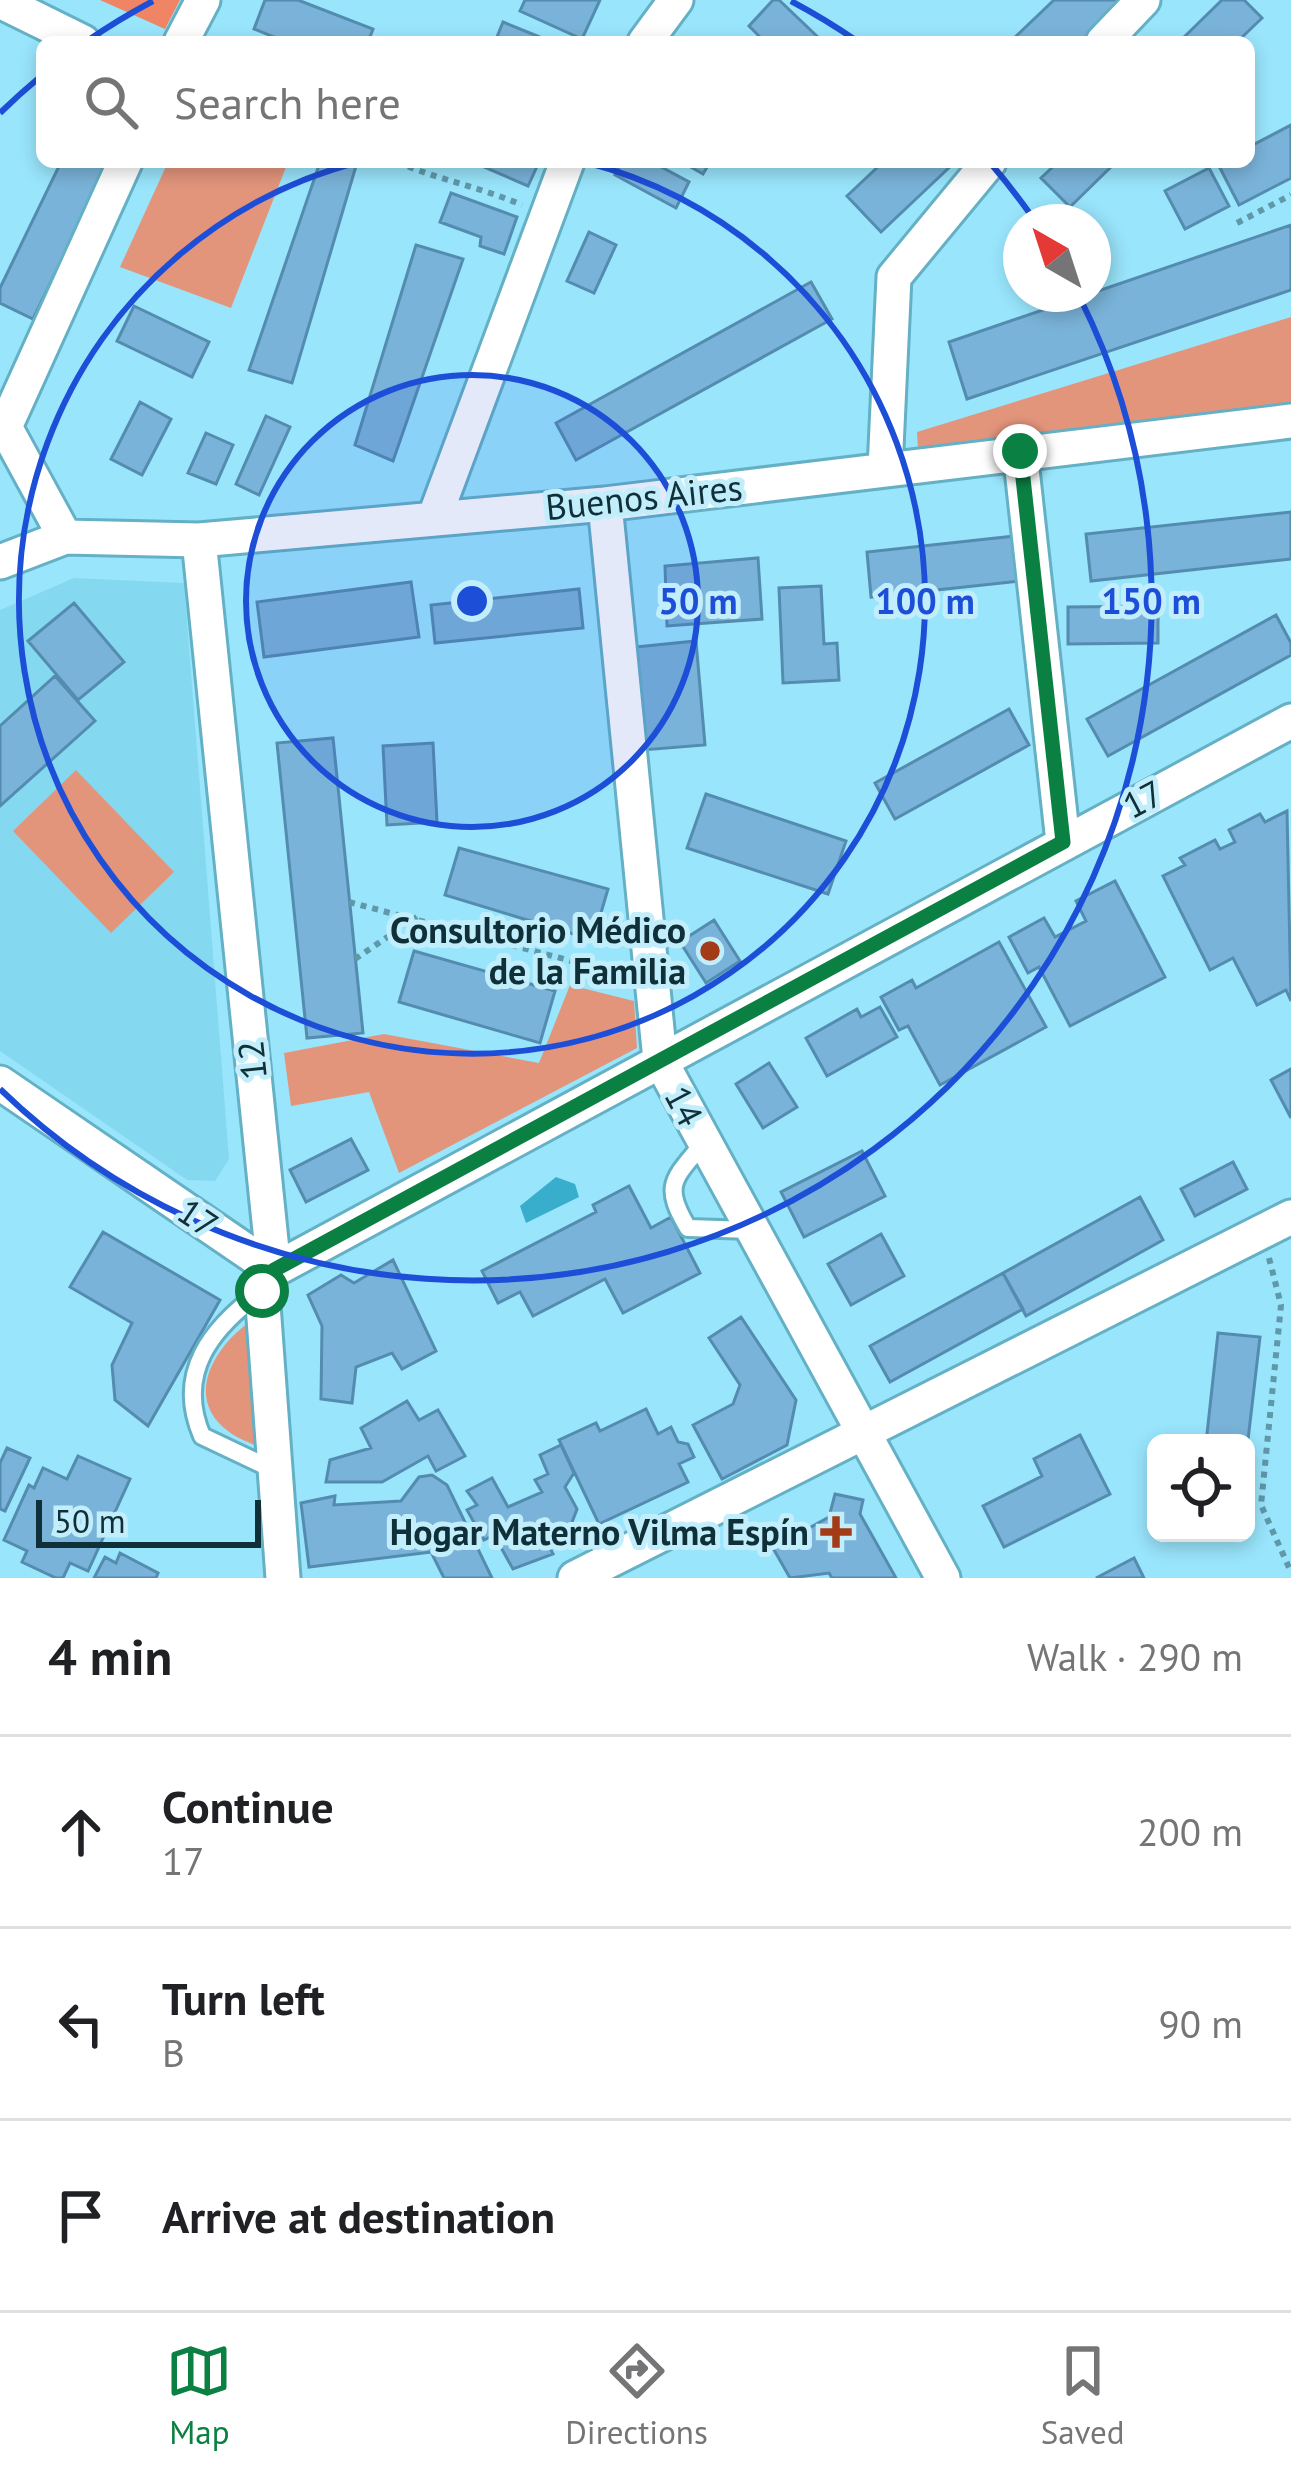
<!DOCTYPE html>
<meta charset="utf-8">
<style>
:root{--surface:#fff;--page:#f6f6f6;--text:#202124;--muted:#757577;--line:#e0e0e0;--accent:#0b8043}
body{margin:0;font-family:"PT Sans",sans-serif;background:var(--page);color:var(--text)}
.controls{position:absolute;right:36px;bottom:36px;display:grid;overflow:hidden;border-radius:18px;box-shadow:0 6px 18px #0003}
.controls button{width:108px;height:108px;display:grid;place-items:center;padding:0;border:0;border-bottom:3px solid var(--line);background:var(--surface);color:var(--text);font:60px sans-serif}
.compass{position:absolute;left:1003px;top:204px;width:108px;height:108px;border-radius:50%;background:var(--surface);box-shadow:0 6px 18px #0003;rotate:321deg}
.scale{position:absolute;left:36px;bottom:30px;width:225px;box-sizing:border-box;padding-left:12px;border:6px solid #103039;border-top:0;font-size:33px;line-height:42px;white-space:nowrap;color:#103039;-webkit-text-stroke:9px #c2eefb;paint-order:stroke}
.stop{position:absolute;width:36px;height:36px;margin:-27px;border:9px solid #0b8043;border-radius:50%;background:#fff}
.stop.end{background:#0b8043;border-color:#fff;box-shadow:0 3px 12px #0008}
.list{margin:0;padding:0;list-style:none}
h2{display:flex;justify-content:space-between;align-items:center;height:156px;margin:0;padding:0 48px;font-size:51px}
h2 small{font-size:39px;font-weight:400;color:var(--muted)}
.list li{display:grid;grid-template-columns:78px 1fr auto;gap:36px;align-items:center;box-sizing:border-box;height:192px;padding:0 48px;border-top:3px solid var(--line)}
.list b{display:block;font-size:45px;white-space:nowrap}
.list p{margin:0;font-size:39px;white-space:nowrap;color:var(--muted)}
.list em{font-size:39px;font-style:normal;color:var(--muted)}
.icon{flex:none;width:66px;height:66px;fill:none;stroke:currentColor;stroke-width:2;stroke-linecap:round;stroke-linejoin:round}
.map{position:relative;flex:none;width:1291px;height:1578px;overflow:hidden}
.search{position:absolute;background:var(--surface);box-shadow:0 6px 18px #0003;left:36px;right:36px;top:36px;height:132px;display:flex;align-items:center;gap:30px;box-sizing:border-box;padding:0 42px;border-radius:18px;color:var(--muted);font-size:45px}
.sheet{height:732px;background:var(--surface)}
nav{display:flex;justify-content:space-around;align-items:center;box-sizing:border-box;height:168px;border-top:3px solid var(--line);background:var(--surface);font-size:33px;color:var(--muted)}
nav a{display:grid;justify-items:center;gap:6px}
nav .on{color:var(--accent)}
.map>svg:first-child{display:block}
.built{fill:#84d9f1}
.green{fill:#e3957c}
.forest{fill:#ef8564}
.water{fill:#38aecc}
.building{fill:#7ab3d9;stroke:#548cb0;stroke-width:3}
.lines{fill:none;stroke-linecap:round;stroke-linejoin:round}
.service-casing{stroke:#64b0c5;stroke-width:22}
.minor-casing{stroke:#64b0c5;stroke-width:39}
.path{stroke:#5f98a9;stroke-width:6;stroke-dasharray:6 6;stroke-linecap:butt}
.service{stroke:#fff;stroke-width:16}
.minor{stroke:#fff;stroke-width:33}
.route{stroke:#0b8043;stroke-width:15}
.ring{fill:none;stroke:#1d4ed8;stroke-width:6}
.poi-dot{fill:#a23b16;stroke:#c2eefb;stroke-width:4.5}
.labels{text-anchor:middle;stroke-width:10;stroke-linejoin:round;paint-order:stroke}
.street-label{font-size:36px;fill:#103039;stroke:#c2eefb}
.poi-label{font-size:36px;font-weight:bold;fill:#103039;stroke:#c2eefb;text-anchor:end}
.centre{fill:#1d4ed8;stroke:#c2eefb;stroke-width:6}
.ring-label{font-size:36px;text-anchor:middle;font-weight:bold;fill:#1d4ed8;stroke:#c2eefb;stroke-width:10;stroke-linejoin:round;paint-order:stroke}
</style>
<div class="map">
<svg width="1291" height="1578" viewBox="0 0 1291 1578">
<rect width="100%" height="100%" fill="#99e5fc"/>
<path class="built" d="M74,578L184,583L229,1159L215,1181L187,1180L0,1051V610Z"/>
<path class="green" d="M168,162H288L231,308L120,267Z
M1291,317V402L918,450L917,432Z
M76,770L174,872L111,933L13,831Z
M570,985L634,1001L637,1048L399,1173L369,1092L291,1106L284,1053L384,1034L539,1063Z
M254,1319L263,1449C252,1443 237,1439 228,1431C181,1396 218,1342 254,1319Z"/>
<path class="forest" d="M100,0H180L165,29Z"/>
<path class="water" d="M556,1177L575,1184L579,1197L526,1223L520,1206Z"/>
<path class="building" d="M265,0H298L373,29L368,42H286L254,29Z
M525,0H600L582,39L520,11Z
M773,0H779L823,42H765L749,26Z
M1054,0H1126L1081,42H1010Z
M1222,0H1244L1262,18L1237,42H1179Z
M503,22L552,42H495Z
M1291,125V178L1239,205L1218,164L1249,162V147Z
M61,162H109L33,319L0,303V288Z
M320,162L356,166L292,383L249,370Z
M486,162H539L528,186L484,167Z
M622,162H652L689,182L676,208L615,175Z
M682,162H710L703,174Z
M883,162H955L881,232L847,196Z
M1058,162H1116L1070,207L1041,178Z
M1209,168L1229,206L1185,229L1165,191Z
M451,193L517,217L504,254L480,246L481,237L440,222Z
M1291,225V290L967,399L949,342Z
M589,232L616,245L594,293L567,281Z
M416,245L463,259L393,461L355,445Z
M811,282L832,319L576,460L556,423Z
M134,306L209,342L192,377L117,341Z
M140,402L171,419L142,475L111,459Z
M266,416L290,427L259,495L236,484Z
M206,433L233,445L216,484L188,473Z
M1291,512V559L1091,581L1086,534Z
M1015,536L1020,581L871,597L867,552Z
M758,558L762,619L667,626L665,566Z
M411,582L419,637L264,657L257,602Z
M821,586L824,644L837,643L839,680L783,683L779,588Z
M579,589L583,628L435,643L431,605Z
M74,603L124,662L78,700L28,641Z
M1158,606V643L1068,644V607Z
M1276,615L1291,643V655L1108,756L1087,719Z
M696,641L705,745L643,750L635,647Z
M55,676L95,721L0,806V726Z
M1009,709L1029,745L895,819L875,783Z
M333,738L363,1033L307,1038L277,743Z
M433,743L437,822L387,825L383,746Z
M706,794L846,841L828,894L687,848Z
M1287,811L1291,1001L1286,990L1257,1005L1233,958L1210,970L1163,876L1185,865L1180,858L1215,840L1220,849L1235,842L1229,830L1260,814L1265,822Z
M459,848L608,889L593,940L445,895Z
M1115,881L1165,977L1070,1026L1039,967L1028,973L1009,937L1044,918L1055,937L1086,921L1076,901Z
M714,920L740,961L706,983L680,942Z
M999,942L1046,1027L940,1085L908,1026L899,1030L881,997L912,980L916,988Z
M414,951L555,991L540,1043L399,1002Z
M880,1007L897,1037L827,1076L806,1038L857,1009L861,1017Z
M769,1063L797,1107L763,1128L736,1084Z
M1291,1069V1118L1271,1080Z
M351,1139L368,1170L306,1202L290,1170Z
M862,1151L885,1196L804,1237L781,1192Z
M1233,1162L1247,1189L1195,1216L1181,1189Z
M629,1186L651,1228L671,1217L700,1273L623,1313L605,1279L533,1316L520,1292L498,1303L482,1271L596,1212L593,1205Z
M1140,1197L1163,1240L1026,1316L1003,1273Z
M103,1232L220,1300L148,1426L115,1400L112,1365L132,1323L70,1287Z
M881,1234L904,1276L851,1305L828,1264Z
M393,1260L436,1351L402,1369L392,1353L356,1367L352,1403L321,1399L322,1326L308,1295L341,1275L354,1283Z
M1003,1273L1023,1309L890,1382L870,1346Z
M741,1317L796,1400L787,1445L722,1479L693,1425L733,1404L740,1385L709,1338Z
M1218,1333L1260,1337L1246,1457V1443H1206Z
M407,1401L419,1420L438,1410L465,1456L436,1471L428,1456L382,1482H326L330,1460L371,1448L361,1428Z
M646,1409L658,1434L671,1427L678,1442L688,1444L694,1457L679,1464L688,1482L599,1524L559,1440L596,1423L600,1431Z
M1080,1435L1110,1494L1004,1547L983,1506L1042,1476L1034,1459Z
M561,1445L574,1473L565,1487L577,1509L568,1533L547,1542L553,1554L513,1569L494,1535L484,1540L467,1510L477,1505L467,1491L492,1478L508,1507L542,1492L535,1480L548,1474L540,1455Z
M7,1448L30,1458L5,1511L0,1509V1463Z
M78,1456L130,1479L88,1571L70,1563L63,1578H56L22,1562L27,1551L4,1540L29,1485L34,1488L43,1468L67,1479Z
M432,1475L447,1485L492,1578H444L431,1552L309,1567L301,1503L335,1496L334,1505L401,1501L419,1477Z
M835,1494L863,1500L860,1514L896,1578H832L829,1573L790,1578L773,1548L829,1517Z
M120,1553L158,1573L156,1578H94L105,1557L116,1563Z
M1134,1558L1144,1578H1096Z"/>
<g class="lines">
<g class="service-casing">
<path id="service" d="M704,1142C675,1178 661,1184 688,1228L752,1230
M262,1291C211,1328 175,1373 202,1436L278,1472"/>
</g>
<g class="minor-casing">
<path id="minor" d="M0,1L83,42
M181,42L203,0
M645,42L676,0
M1103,42L1143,0
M1020,451L1063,842
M885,469L894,277L989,162
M605,504L660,1060L943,1578
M435,516L567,162
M65,537L5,427L125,162
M199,540L274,1270L262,1291L283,1578
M0,562L65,537L199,540L605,504L1291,421
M0,1083L274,1270L1291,721
M575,1578L1291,1217"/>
</g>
<path class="path" d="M397,162C439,180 480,187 522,205
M1237,223L1291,195
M349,902L624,975
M355,959L417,917
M1269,1258L1281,1305L1261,1505L1291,1572"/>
<use href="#service" class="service"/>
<use href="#minor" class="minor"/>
</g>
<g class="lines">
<path class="route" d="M262,1291L274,1270L1063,842L1020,451"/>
</g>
<circle cx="472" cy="601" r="226" fill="#1d4ed8" fill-opacity=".12"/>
<g class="ring">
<circle cx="472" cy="601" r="226"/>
<path d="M585 162A453 453 0 1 1 359 162"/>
<path d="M0 113A679 679 0 0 1 40 77M87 41A679 679 0 0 1 153 1M791 1A679 679 0 0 1 857 41M992 165A679 679 0 0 1 1035 221M1080 298A679 679 0 0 1 0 1089"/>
</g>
<g class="poi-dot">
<circle cx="710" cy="951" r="12"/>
<path d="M830 1514h12v12h12v12h-12v12h-12v-12h-12v-12h12z"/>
</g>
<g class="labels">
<g class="street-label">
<text transform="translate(644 497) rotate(-6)" y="13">Buenos Aires</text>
<text transform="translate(1143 799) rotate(-28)" y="13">17</text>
<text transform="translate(252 1060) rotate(-96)" y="13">12</text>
<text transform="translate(684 1106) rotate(62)" y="13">14</text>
<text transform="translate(198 1218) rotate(34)" y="13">17</text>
</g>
<g class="poi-label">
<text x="686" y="943">Consultorio Médico<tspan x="686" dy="41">de la Familia</tspan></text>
<text x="809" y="1545">Hogar Materno Vilma Espín</text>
</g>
</g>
<circle cx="472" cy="601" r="18" class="centre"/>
<g class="ring-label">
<text x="698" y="614">50 m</text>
<text x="925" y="614">100 m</text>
<text x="1151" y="614">150 m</text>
</g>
</svg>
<div class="controls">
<button><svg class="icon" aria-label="locate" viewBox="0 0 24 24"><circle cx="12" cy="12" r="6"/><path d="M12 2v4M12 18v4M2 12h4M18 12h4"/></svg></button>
</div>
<svg class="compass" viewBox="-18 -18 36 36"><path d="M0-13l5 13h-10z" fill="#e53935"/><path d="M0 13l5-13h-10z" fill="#757577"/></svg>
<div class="scale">50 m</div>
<div class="stop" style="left:262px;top:1291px"></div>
<div class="stop end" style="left:1020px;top:451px"></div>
<div class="search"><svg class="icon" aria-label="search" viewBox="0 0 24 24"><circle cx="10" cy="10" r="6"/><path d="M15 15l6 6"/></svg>Search here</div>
</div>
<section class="sheet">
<h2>4 min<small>Walk · 290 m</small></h2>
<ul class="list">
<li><svg class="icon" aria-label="ahead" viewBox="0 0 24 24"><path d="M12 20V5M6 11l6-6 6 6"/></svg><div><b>Continue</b><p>17</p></div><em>200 m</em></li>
<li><svg class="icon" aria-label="left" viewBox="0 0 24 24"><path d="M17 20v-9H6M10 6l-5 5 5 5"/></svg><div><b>Turn left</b><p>B</p></div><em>90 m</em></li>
<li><svg class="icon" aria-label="arrive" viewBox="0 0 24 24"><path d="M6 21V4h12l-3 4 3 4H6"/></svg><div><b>Arrive at destination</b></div></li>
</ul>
</section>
<nav>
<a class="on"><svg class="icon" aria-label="map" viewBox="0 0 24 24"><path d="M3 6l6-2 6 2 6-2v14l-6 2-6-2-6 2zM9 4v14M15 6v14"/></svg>Map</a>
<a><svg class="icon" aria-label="directions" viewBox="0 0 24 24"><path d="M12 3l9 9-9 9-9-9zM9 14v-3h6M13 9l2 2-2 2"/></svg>Directions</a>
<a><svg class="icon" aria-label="saved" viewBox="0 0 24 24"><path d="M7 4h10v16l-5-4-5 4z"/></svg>Saved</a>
</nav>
